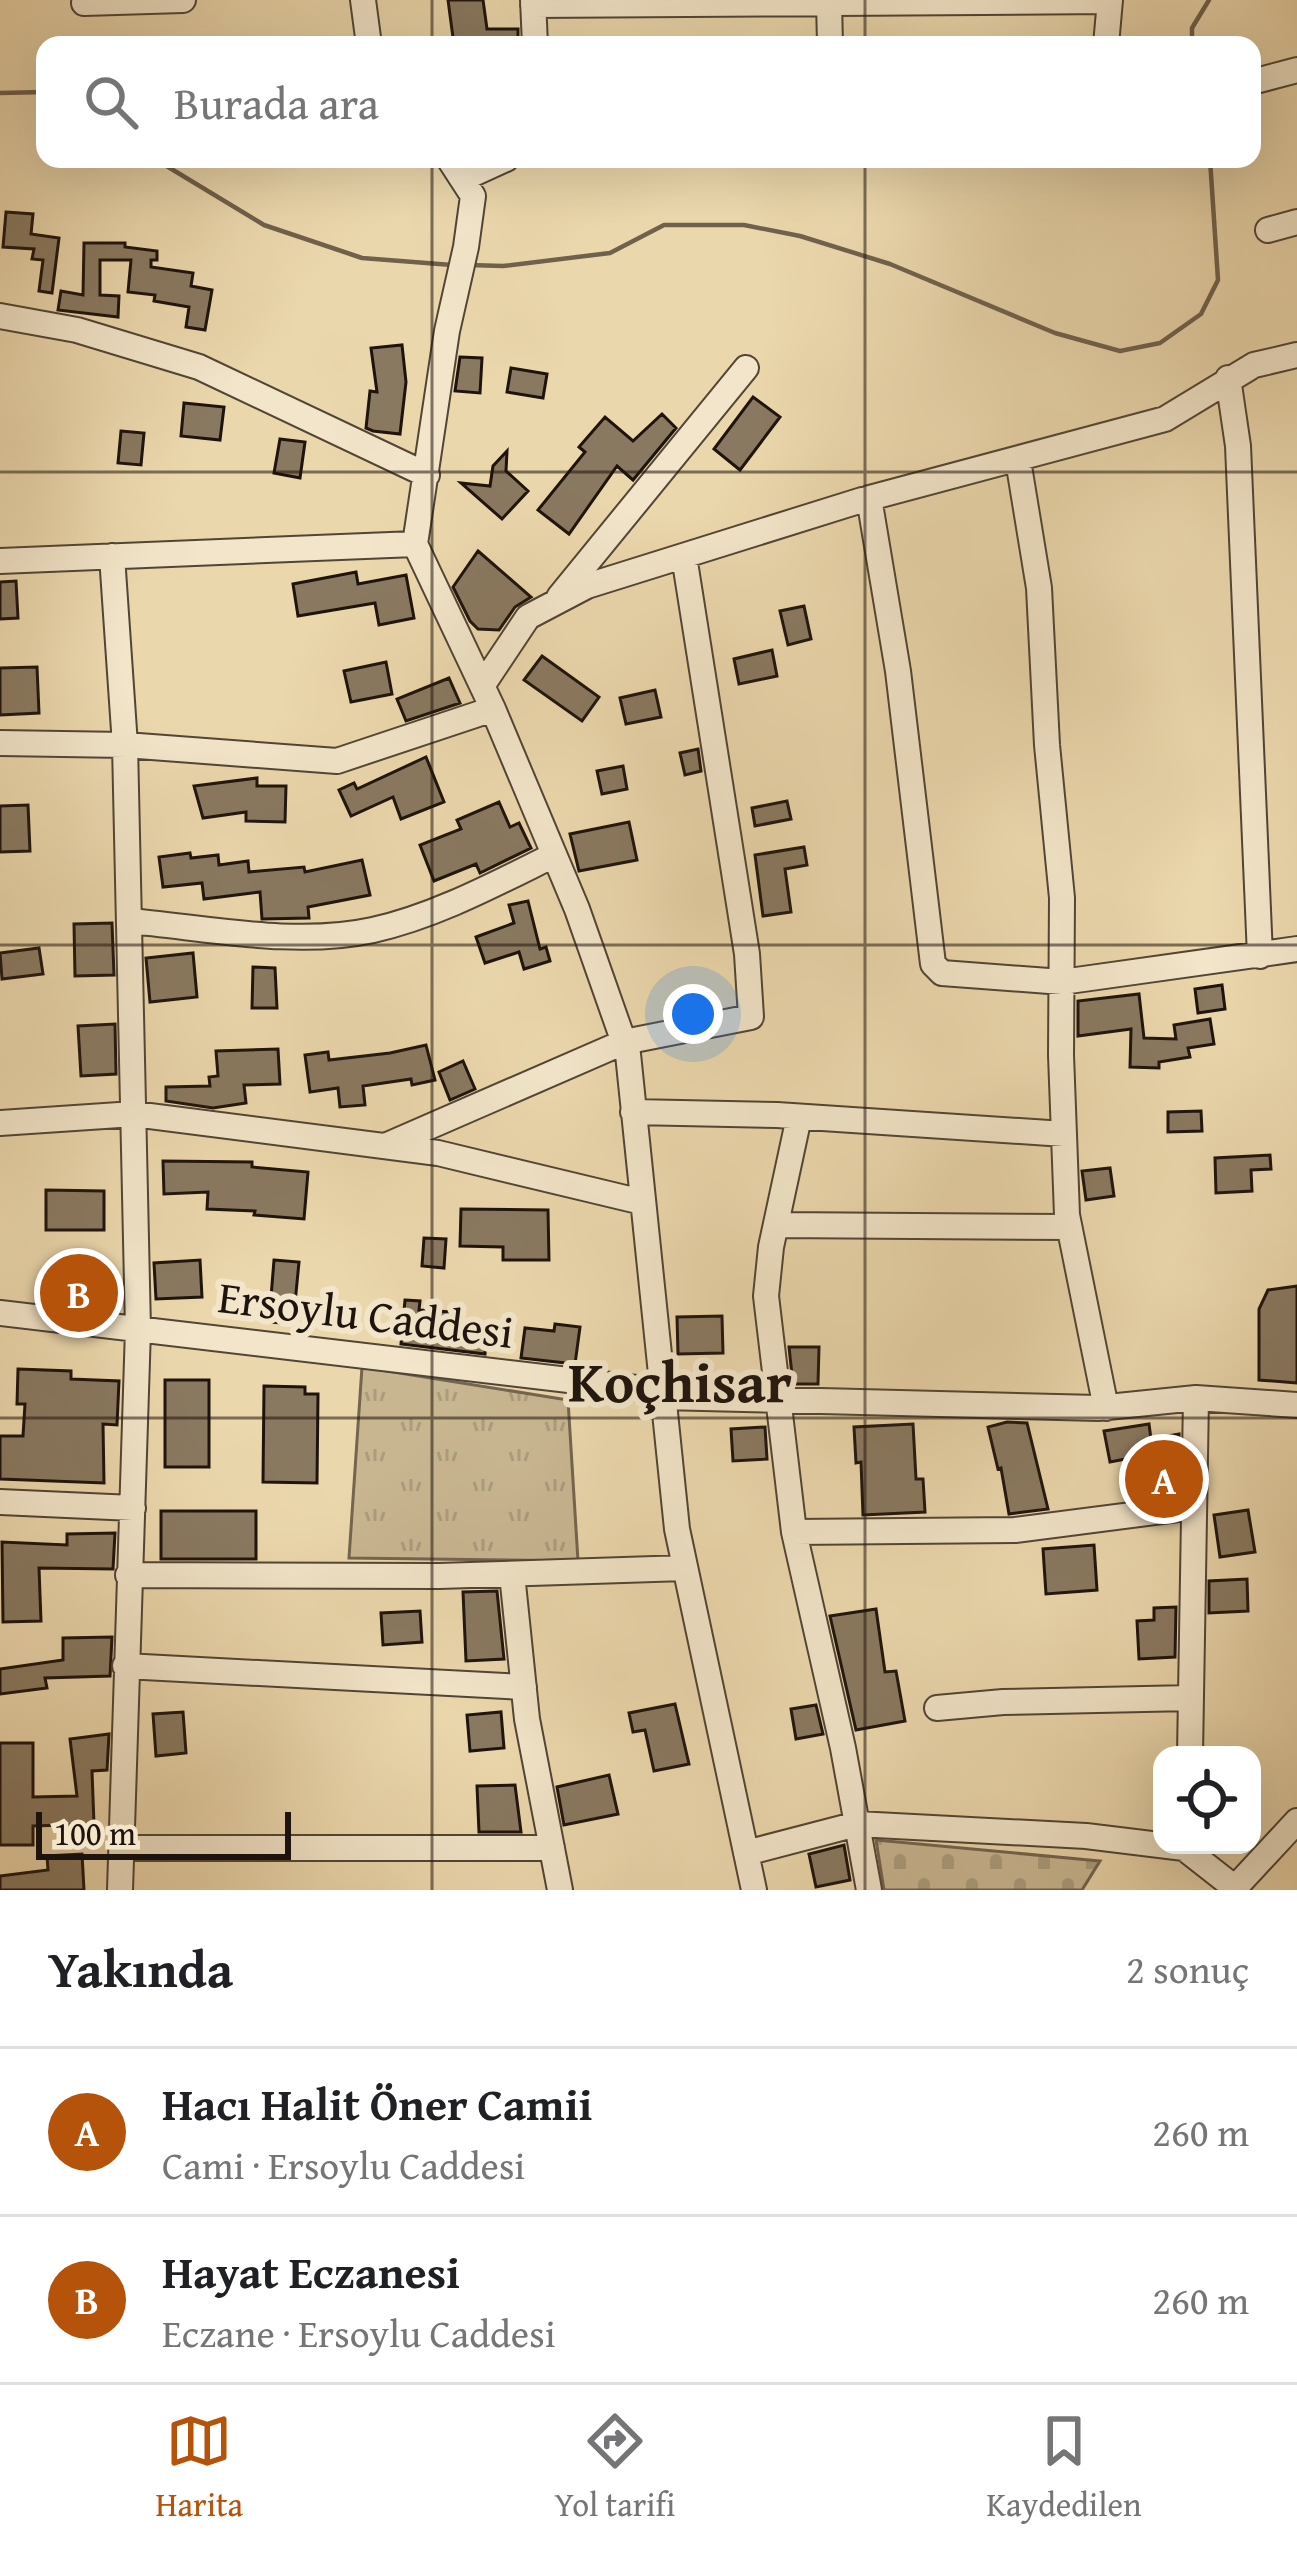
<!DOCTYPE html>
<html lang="tr">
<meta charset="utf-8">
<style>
:root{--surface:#fff;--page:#f2f2f2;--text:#202124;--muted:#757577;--line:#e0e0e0;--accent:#b45309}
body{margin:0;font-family:"Gentium Book Plus",serif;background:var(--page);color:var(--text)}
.controls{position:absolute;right:36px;bottom:36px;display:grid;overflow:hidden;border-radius:24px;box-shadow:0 12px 48px #0002}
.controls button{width:108px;height:108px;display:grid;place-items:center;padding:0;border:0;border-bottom:3px solid var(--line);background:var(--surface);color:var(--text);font:60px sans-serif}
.scale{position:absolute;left:36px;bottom:30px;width:255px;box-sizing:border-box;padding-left:12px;border:6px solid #1e140d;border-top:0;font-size:33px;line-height:42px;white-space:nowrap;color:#1e140d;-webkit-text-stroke:9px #f2e5c9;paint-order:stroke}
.you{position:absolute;left:693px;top:1014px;width:42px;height:42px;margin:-30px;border:9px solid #fff;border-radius:50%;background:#1a73e8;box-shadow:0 0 0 18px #1a73e833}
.badge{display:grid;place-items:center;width:78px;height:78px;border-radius:50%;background:var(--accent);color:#fff;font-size:39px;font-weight:700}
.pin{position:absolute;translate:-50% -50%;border:6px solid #fff;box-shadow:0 3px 12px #0006}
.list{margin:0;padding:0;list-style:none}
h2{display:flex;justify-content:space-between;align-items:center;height:156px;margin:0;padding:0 48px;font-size:51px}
h2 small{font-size:39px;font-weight:400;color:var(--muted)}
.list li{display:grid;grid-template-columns:78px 1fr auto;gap:36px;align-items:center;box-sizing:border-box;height:168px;padding:0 48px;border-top:3px solid var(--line)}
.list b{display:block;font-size:45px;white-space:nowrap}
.list p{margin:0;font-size:39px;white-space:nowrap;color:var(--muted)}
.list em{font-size:39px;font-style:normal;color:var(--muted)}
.icon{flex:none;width:66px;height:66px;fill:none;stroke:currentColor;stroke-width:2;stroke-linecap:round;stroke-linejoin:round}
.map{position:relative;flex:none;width:1297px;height:1890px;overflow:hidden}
.search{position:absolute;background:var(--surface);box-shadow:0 12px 48px #0002;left:36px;right:36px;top:36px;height:132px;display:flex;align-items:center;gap:30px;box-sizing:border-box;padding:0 42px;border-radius:24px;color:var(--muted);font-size:45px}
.sheet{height:492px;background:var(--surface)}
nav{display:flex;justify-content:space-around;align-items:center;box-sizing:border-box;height:168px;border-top:3px solid var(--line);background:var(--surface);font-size:33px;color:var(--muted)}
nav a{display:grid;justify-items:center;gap:6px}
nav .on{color:var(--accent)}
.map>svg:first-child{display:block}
.cemetery{fill:url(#cemetery-stones);stroke:#73654f;stroke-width:3}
.park{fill:url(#park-tufts);stroke:#73654f;stroke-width:3}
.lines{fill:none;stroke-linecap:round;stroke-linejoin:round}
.stream{stroke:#6f614c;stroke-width:4.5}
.building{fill:#897960;stroke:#1e140d;stroke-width:3}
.minor-casing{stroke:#514535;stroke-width:28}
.minor{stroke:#f2e5c9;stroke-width:24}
.grid{fill:none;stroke:#1e140d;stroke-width:3;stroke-opacity:0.55}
.labels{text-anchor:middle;stroke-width:12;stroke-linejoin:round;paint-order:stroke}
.street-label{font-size:45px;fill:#1e140d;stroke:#f2e5c9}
.district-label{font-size:57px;font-weight:bold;fill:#1e140d;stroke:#f2e5c9}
</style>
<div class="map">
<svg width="1297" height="1890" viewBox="0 0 1297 1890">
<defs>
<pattern id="cemetery-stones" width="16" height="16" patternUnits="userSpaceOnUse" patternTransform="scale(3)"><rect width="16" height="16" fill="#c8b691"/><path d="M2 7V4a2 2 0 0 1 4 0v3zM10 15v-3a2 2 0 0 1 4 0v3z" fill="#ab9c7c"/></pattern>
<pattern id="park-tufts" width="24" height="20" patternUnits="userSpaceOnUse" patternTransform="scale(3)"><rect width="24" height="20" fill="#c8b691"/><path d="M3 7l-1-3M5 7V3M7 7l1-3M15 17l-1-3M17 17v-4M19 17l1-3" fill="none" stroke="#ab9c7c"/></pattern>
</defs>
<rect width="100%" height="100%" fill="#ebd7ac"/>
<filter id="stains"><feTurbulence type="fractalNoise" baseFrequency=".00167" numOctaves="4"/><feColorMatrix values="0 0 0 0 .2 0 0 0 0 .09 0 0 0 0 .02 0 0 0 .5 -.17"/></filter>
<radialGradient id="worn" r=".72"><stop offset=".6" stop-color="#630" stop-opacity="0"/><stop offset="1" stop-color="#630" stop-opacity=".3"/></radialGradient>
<path class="cemetery" d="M876,1840L1100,1861L1082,1890H884Z"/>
<path class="park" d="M362,1367L568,1400L578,1561L349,1558Z"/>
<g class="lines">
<path class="stream" d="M1192,45V28L1209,0
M0,93L45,92
M155,159L264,225L362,258L452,265
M469,265L503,266L610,253L664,225H744L800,236L890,264L1055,333L1120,351L1160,343L1201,314L1218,280L1210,159"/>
</g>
<path class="building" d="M448,0H483L487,29H518V45H454Z
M6,212L33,214L31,234L59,238L52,293L39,291L43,260L32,259L34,249L3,247Z
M84,243H125V247L157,251V260H151V267L193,273L191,286L212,290L205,330L186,327L189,307L154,301L155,295L128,292L131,260H100V295L119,296L118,317L58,310L61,291L83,295Z
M402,345L406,382L400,434L373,431L366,428L370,391L377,392L371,348Z
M460,357L482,358L480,393L455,391Z
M511,368L547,374L543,398L507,392Z
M753,397L780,417L740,470L714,449Z
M184,403L224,407L220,440L181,436Z
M662,414L676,428L633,480L617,466L569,534L538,510L585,452L579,447L605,417L633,441Z
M121,431L144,433L141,465L118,463Z
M280,439L305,442L300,478L274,473Z
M507,451L506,471L528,491L502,519L461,483L490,486L493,466Z
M478,551L531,597L515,607L499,630L478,629L470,621L453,587Z
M356,572L358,584L406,575L414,618L379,625L375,603L298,616L293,584Z
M16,581L18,618L0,619V582Z
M804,606L811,639L788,645L780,611Z
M772,650L777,676L739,684L734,659Z
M542,656L599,697L582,721L524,680Z
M386,662L392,694L351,702L344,671Z
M37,667L39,713L0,715V668Z
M449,678L460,703L406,721L397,699Z
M655,690L661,717L626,724L620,698Z
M698,749L701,771L685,775L680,753Z
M426,757L444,802L401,819L393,797L351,816L339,790L354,783L357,789Z
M623,766L627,789L602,794L597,771Z
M257,778V786H286L285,822L246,821V812L203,818L194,786Z
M787,801L791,819L755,826L752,808Z
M499,802L510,827L519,823L531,848L480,873L476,864L434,881L420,845L461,829L457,820Z
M28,805L30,851L0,852V806Z
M629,822L637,860L579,871L570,834Z
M804,847L807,865L785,869L791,912L763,916L755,855Z
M190,853L191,858L218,855L219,865L248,861L249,872L304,867L305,872L362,860L370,895L308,907L309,918L262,919L260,892L204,899L202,883L163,887L159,857Z
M528,901L540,949L546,947L550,961L524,969L519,952L485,963L476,937L514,923L509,905Z
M112,923L114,975L75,976L74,924Z
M39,948L43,974L2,979L0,953Z
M193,953L197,997L150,1002L146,958Z
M253,967L275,968L277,1008H252Z
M1222,985L1225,1009L1198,1013L1195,989Z
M1139,994L1144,1038L1176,1039L1174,1025L1210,1019L1214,1044L1188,1048L1190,1057L1159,1062V1068L1130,1067L1131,1029L1078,1036V1001Z
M115,1024L116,1074L81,1076L78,1026Z
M426,1045L435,1080L412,1085L411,1079L363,1086L365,1105L340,1107L338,1088L310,1092L305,1055L328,1052L329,1060L390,1053Z
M278,1049L280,1084L244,1085L246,1103L213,1108L166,1101V1087L210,1086L209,1077L218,1076L216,1051Z
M463,1061L475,1089L450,1100L439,1072Z
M1201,1111L1202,1131L1168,1132V1112Z
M1270,1155L1271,1169L1251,1170L1252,1191L1216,1193L1215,1158Z
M163,1161L252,1162V1167L308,1172L304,1219L254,1215L255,1211L207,1209L208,1192L164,1194Z
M1110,1168L1114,1196L1086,1200L1082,1171Z
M46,1190L104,1191V1230H46Z
M461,1209L548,1210L549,1260H503V1247L460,1246Z
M424,1238L446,1239L444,1268L422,1266Z
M200,1260L202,1297L156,1299L154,1263Z
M274,1260L299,1262L293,1324L269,1322Z
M1297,1286V1383L1259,1380V1309L1268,1290Z
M405,1300L420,1301L419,1310L452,1312V1322L487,1324L485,1354L401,1344Z
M722,1316L723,1353L678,1354L677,1317Z
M555,1324L580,1327L575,1364L521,1358L525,1328L554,1331Z
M789,1347H819L818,1384H793Z
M18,1369L71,1371V1379L119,1381L117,1425L103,1424L104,1483L0,1479V1436H23L25,1404H17Z
M165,1380H209V1467H165Z
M264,1386L305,1387V1394H318L317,1483L263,1482Z
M1007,1422L1027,1423L1048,1509L1009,1514L1001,1468L998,1469L988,1427Z
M913,1424L916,1479H923L925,1512L863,1515L861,1462L856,1463L854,1427Z
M1149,1424L1151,1439L1179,1434L1178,1492L1142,1497L1136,1457L1110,1462L1104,1431Z
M765,1427L767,1459L733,1461L731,1429Z
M1248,1510L1255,1552L1220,1557L1214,1515Z
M161,1511H256V1559H161Z
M115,1533L113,1569L39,1568L41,1621L3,1622L2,1542L67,1545V1534Z
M1094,1545L1097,1590L1046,1594L1043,1549Z
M1247,1579L1248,1611L1209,1613V1581Z
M497,1591L504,1659L466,1661L463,1592Z
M1176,1607L1175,1657L1139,1659L1137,1621L1154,1620V1608Z
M876,1609L885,1672L896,1671L905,1721L856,1730L830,1616Z
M420,1611L422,1642L383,1645L381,1613Z
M112,1637L110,1676L45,1678L47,1688L0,1694V1669L63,1660V1638Z
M675,1704L689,1764L654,1771L645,1730L633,1732L629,1713Z
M816,1705L823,1734L796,1739L791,1709Z
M183,1712L186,1753L156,1756L153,1714Z
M501,1712L504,1748L470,1751L467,1715Z
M109,1734L107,1770L92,1771L94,1824L33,1826V1845H0V1743H33V1797L77,1796L70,1739Z
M609,1775L618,1814L564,1825L557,1787Z
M515,1785L521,1832H479L477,1786Z
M844,1845L850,1880L816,1887L809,1854Z
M82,1854L84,1890H0V1876L48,1870L47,1856Z"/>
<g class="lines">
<g class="minor-casing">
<path id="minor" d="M363,0L369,45
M533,0L535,45
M829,0L830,45
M84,3L183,0
M533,5L1110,1
M1106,45L1110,0
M1252,82L1297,70
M449,159L473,196L466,247L447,331L415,544L493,709L577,909L628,1054L677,1529L754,1890
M462,179L506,159
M1268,230L1297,222
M0,316L77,330L199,367L427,475
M1228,378L1238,446L1260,956
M1018,460L1039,588L1047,745L1062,898L1061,1055L1067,1215L1106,1408
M869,498L898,671L933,964L942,973L1062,982L1297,949
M112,556L125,745L138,1329L120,1890
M0,561L415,544
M559,597L746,368
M482,686L528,617L587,586L862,500L1165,419L1254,365L1297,355
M0,743L125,745L337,761L493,709
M130,921C207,928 296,947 373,930C436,916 497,883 554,855
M633,1112L777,1115L1064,1134
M799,1117L771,1247L766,1296L794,1532L843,1748L869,1890
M0,1123L134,1114L438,1153L642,1202
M385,1146L624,1042L751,1017L747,954L684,556
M777,1225L1069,1227
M0,1313L636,1388L662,1397L1098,1408L1196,1398L1297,1405
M0,1502L133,1508
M794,1532L1015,1530L1194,1507
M512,1574L527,1719L560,1890
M128,1575L439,1576L685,1568
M125,1666L524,1687
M937,1708L1003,1702L1191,1698
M1190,1755L1196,1398
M121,1848H552
M746,1853L857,1824L1086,1836L1184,1848L1235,1888
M1233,1890L1297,1821"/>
</g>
<use href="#minor" class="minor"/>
</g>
<path class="grid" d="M432,0V45M865,0V45M432,159V1890M865,159V1890M0,472H1297M0,945H1297M0,1418H1297"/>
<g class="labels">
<g class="street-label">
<text transform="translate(366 1314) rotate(7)" y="16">Ersoylu Caddesi</text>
</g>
<g class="district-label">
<text x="680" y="1402">Koçhisar</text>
</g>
</g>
<rect width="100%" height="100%" filter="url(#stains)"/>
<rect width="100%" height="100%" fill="url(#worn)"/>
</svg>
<div class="controls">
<button><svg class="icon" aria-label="locate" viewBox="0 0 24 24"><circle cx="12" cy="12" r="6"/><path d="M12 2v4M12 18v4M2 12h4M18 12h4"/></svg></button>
</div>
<div class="scale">100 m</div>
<div class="you"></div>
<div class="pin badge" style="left:1164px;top:1479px">A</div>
<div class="pin badge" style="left:79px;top:1293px">B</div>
<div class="search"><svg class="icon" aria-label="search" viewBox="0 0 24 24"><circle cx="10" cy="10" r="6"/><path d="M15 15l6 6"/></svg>Burada ara</div>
</div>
<section class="sheet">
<h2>Yakında<small>2 sonuç</small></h2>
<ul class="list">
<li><span class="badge">A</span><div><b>Hacı Halit Öner Camii</b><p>Cami · Ersoylu Caddesi</p></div><em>260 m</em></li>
<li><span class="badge">B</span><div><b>Hayat Eczanesi</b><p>Eczane · Ersoylu Caddesi</p></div><em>260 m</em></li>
</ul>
</section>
<nav>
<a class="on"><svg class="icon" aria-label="map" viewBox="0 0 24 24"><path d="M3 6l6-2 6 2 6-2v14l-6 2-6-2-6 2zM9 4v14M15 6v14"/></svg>Harita</a>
<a><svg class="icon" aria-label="directions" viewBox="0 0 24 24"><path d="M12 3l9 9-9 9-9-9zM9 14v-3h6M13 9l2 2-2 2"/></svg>Yol tarifi</a>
<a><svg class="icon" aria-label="saved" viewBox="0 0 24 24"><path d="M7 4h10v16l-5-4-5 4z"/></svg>Kaydedilen</a>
</nav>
